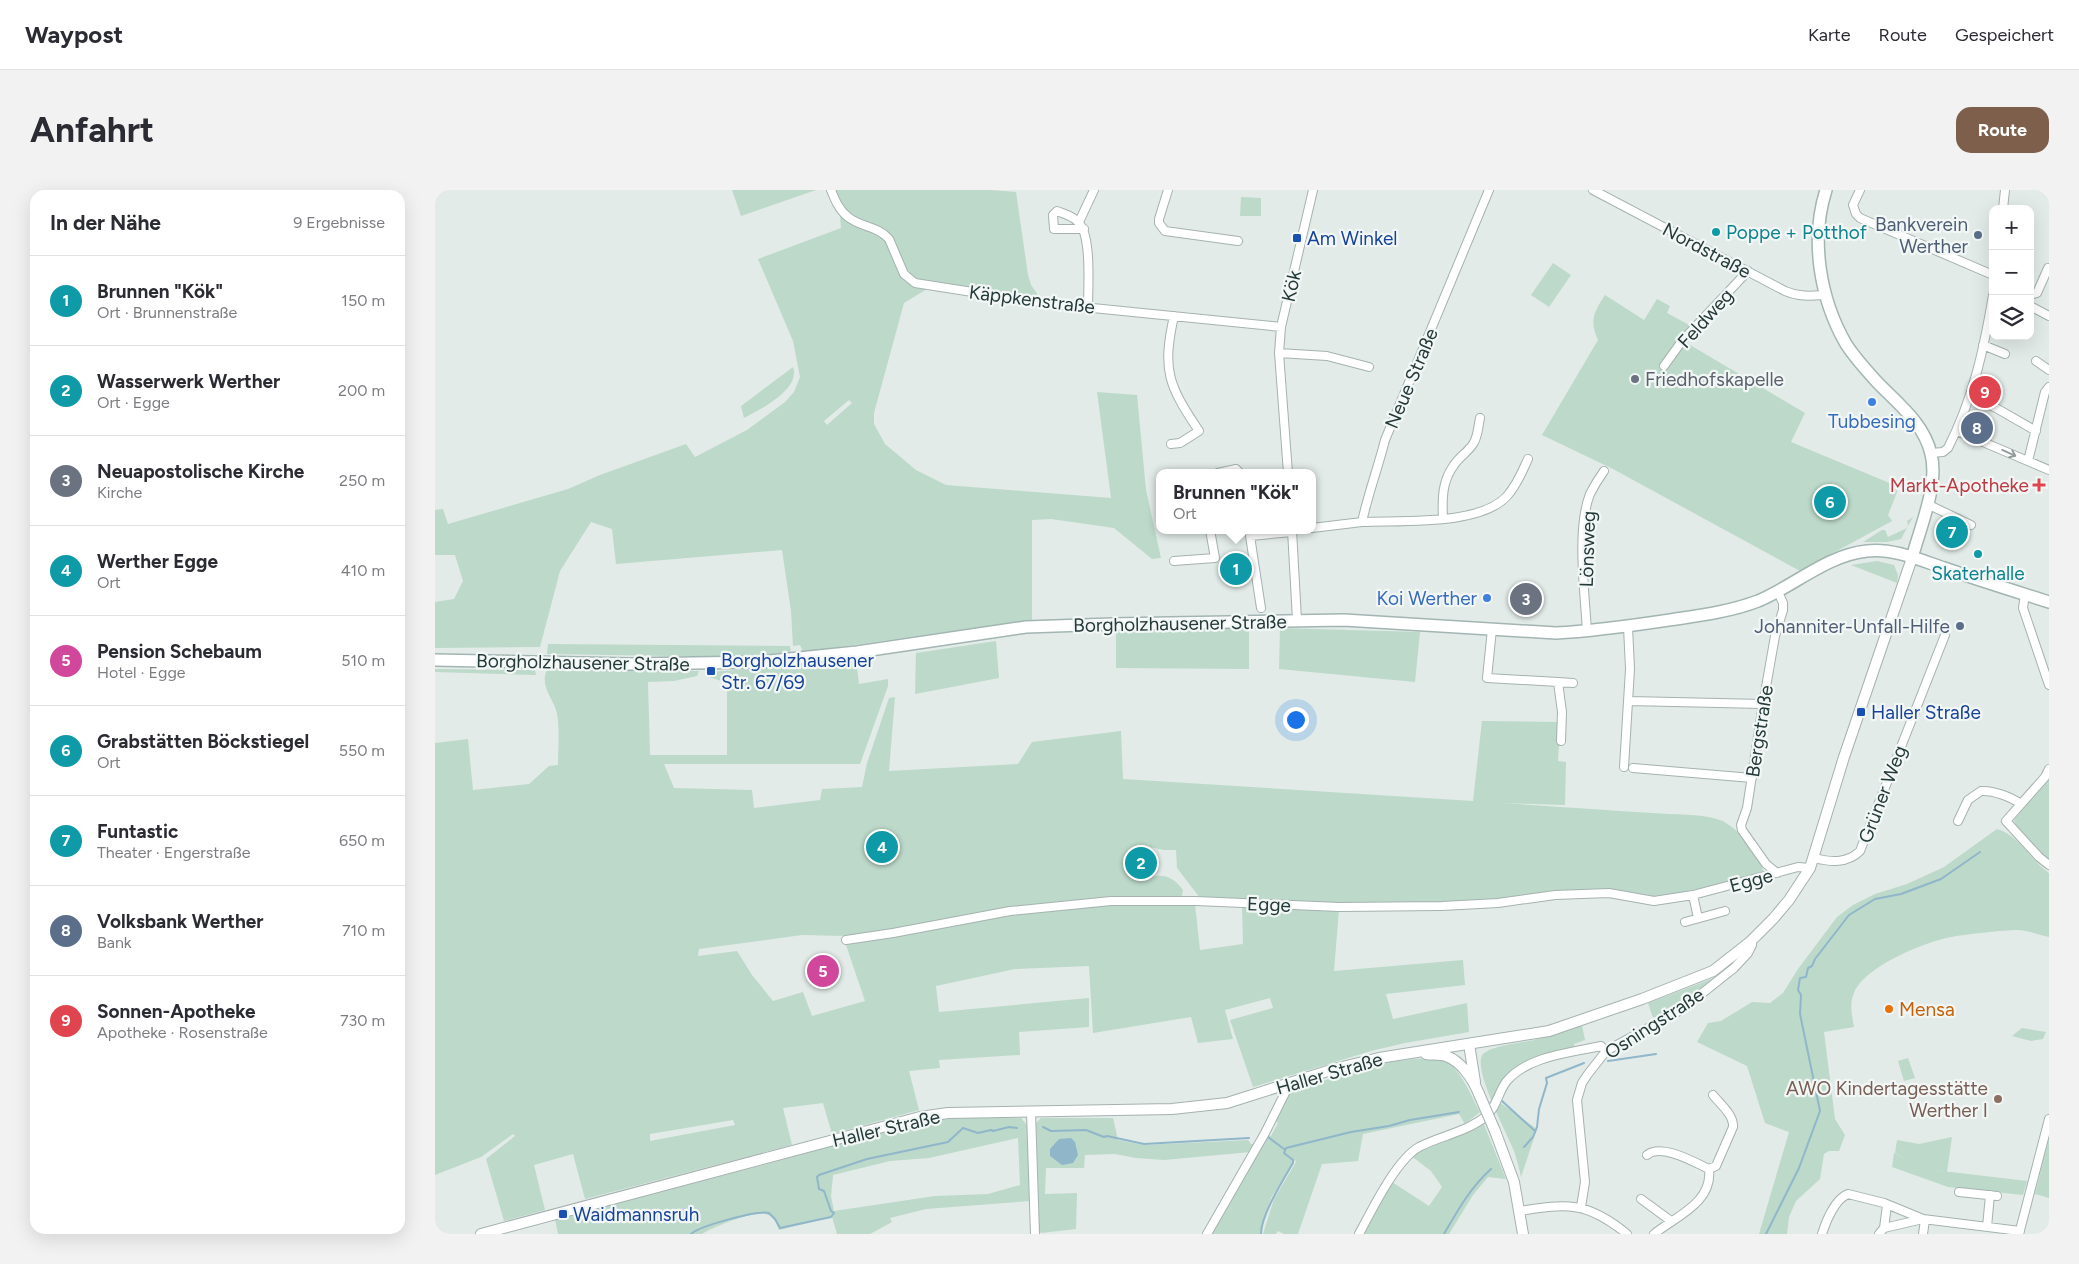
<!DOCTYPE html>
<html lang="de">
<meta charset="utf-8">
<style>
:root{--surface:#fff;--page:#f2f2f3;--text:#2b2b33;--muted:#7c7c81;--line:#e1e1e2;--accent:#7d5f4b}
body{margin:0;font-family:Figtree,sans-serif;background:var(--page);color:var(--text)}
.controls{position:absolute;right:15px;top:15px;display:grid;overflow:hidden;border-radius:10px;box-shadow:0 5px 20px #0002}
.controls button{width:45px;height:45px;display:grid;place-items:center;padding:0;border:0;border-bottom:1px solid var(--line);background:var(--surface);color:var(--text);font:25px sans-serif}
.you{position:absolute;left:860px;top:529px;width:18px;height:18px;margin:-12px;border:4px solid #fff;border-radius:50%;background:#1a73e8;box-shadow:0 0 0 8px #1a73e833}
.badge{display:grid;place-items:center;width:32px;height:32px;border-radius:50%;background:var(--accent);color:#fff;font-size:16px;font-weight:700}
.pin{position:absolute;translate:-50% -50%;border:2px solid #fff;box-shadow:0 1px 5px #0006}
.popup{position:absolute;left:721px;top:279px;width:160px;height:65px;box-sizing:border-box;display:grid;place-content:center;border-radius:10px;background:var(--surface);filter:drop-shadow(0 1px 4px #0005);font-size:16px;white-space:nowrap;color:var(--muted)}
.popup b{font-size:19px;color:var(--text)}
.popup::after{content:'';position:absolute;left:50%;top:100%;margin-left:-10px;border:10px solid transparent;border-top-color:var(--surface)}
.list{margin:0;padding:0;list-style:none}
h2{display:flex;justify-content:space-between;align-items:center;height:65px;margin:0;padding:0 20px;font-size:21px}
h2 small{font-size:16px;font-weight:400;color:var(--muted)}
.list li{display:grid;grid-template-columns:32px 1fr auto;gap:15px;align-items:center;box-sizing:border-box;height:90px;padding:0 20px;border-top:1px solid var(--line)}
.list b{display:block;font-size:19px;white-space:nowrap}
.list p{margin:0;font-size:16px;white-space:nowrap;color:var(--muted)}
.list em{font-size:16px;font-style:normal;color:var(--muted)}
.icon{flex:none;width:28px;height:28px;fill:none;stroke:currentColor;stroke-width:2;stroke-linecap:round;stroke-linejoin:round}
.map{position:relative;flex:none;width:1614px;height:1044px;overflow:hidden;border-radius:15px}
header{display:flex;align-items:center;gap:30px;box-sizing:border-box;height:70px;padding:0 25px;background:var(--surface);border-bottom:1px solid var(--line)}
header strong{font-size:24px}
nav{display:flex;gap:28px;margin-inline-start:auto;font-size:18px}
.intro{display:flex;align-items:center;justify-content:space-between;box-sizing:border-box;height:120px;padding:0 30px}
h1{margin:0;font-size:35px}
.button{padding:12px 22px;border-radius:15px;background:var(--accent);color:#fff;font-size:18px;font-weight:700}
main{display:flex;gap:30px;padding:0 30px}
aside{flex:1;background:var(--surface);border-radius:15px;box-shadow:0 5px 20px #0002}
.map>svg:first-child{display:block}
.green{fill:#bdd9ca;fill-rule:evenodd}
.water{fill:#90b6ca}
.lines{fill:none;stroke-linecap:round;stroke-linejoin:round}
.stream{stroke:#90b6ca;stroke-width:2}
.minor-casing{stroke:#a5b2b0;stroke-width:10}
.tertiary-casing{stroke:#a5b2b0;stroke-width:12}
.secondary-casing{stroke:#a2b5b2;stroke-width:14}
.minor{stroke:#fff;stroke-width:8}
.tertiary{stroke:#fff;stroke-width:10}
.secondary{stroke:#fff;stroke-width:11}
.tertiary-bridge-casing{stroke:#a5b2b0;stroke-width:12;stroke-linecap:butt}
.tertiary-bridge{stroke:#fff;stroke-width:10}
.oneway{stroke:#929c9c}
.culture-dot{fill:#0f9aa8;stroke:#f2f7f6;stroke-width:2}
.service-dot{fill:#5c6f8a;stroke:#f2f7f6;stroke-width:2}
.transit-dot{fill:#1a4fb4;stroke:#f2f7f6;stroke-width:2}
.worship-dot{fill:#6b7280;stroke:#f2f7f6;stroke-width:2}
.shop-dot{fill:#3f7fe0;stroke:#f2f7f6;stroke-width:2}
.health-dot{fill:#e0444e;stroke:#f2f7f6;stroke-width:2}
.food-dot{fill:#e8710a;stroke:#f2f7f6;stroke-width:2}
.education-dot{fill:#8d6e63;stroke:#f2f7f6;stroke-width:2}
.labels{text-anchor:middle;stroke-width:4.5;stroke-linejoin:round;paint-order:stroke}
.service-label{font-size:19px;fill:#4e5e75;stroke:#f2f7f6;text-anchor:end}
.culture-label{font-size:19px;fill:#0d838f;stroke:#f2f7f6;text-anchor:start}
.transit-label{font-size:19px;fill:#164399;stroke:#f2f7f6;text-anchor:start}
.street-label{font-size:19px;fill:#243a38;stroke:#f2f7f6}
.worship-label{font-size:19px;fill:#5b616d;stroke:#f2f7f6;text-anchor:start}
.shop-label{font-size:19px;fill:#366cbe;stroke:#f2f7f6}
.health-label{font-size:19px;fill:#be3a42;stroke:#f2f7f6;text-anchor:end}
.food-label{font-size:19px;fill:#c56008;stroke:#f2f7f6;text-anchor:start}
.education-label{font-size:19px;fill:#785e54;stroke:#f2f7f6;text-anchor:end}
</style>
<header>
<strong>Waypost</strong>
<nav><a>Karte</a><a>Route</a><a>Gespeichert</a></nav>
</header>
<div class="intro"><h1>Anfahrt</h1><a class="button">Route</a></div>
<main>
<aside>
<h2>In der Nähe<small>9 Ergebnisse</small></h2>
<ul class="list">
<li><span class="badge" style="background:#0f9aa8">1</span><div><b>Brunnen &quot;Kök&quot;</b><p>Ort · Brunnenstraße</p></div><em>150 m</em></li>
<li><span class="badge" style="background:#0f9aa8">2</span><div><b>Wasserwerk Werther</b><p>Ort · Egge</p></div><em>200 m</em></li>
<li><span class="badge" style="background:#6b7280">3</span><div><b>Neuapostolische Kirche</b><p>Kirche</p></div><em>250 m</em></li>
<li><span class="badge" style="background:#0f9aa8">4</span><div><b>Werther Egge</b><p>Ort</p></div><em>410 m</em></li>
<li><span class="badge" style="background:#d1479c">5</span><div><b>Pension Schebaum</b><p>Hotel · Egge</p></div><em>510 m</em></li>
<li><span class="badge" style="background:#0f9aa8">6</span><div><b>Grabstätten Böckstiegel</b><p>Ort</p></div><em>550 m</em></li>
<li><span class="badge" style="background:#0f9aa8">7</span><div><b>Funtastic</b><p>Theater · Engerstraße</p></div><em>650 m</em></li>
<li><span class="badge" style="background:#5c6f8a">8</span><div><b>Volksbank Werther</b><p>Bank</p></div><em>710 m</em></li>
<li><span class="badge" style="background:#e0444e">9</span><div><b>Sonnen-Apotheke</b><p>Apotheke · Rosenstraße</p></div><em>730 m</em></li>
</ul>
</aside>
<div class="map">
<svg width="1614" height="1044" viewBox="0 0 1614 1044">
<rect width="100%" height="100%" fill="#e2ebe8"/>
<path class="green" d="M297,0H381L306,26Z
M401,0H555L581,2L593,85L596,95L605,108L503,92L482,91L473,83L453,44C442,33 421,33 412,21C407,15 404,7 401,0Z
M806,7L826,8V26H805Z
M405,26C418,35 435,38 448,46C452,49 455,54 456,59C465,84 463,95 492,99L469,113L439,223V234L450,254L481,280L511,295L676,308L662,202L702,205L711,300L726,368L717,369L679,338L616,329L597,330V430L368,462L365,455L358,456L356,421L347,360L181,374L177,339L156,332L125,381L105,457L0,458V412L19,409L28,391L20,365H0V320L8,319L13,334L133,299L165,285L251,254L260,267L312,240L350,212L359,202L365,187L358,151L323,69L406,38ZM414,210L417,213L392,235L389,231Z
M1118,73L1136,85L1114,117L1096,105Z
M1170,105L1209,130L1222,109L1235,116L1232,123L1258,137L1250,152L1370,223L1356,252L1464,297L1453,325L1457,331L1365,381L1178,279L1107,245L1163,150C1154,130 1159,122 1170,105Z
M358,177C366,200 324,220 309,228L306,216Z
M1478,327L1466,349L1452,352H1428L1447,340H1450L1453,347L1472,338L1473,335L1472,331Z
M1442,371L1459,375L1463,385L1462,393L1416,375Z
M763,438H814V479L681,478V441Z
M845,438L985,442L980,492L844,479Z
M561,451L564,488L480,504L481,463Z
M113,454L355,456L356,463L296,467L112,464Z
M421,470L424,494L453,489V496L425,574H229L239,598L317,600L319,618L385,610L387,599L427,597L432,573L454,508L460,507L454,581L583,574L597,552L686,541L688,589L1038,611L1047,531L1125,532L1123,571L1131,572L1130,615L1065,613C1116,616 1166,620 1217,623C1239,625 1265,623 1285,630C1301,636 1326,664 1328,681L1319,687L1220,708L1175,701H1119L1062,710L1006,713H904L765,708L742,678L741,660H729L704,655L688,667V676C708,702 726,669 748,700L746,709H677L410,746L367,745L264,759L263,766L302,761L317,785L338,811L368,802L377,826L430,811L410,752L575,724L676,714H760L765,760L808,754L807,716L904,719L899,781L1028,770L1030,795L951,804L958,829L1032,813L1034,842L970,853L936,861L818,897L795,830L838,818L835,808L790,820L798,849L763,853L756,827L658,843L654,776L580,779L501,796L504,822L654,808V837L584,842L585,865L504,870L505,878L474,881L484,920L397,944L388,913L348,918L357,955L150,1009L138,964L99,975L110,1020L69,1031L51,969L80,946L78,944L46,967L0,985V553L33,549L38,600L94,594L114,576L123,575C123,558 125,540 122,524C119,508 104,497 112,480L264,481L262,486L239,491L213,492L215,565H292V493L274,487V482L373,475ZM298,930L300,935L215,951V944Z
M0,479L100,480L101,485L0,482Z
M1614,587V670C1604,662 1582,643 1579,630Z
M1562,639C1584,645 1596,671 1614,683V747C1605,745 1594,741 1584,740C1567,740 1533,744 1516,747C1489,752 1429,777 1419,803C1414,815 1417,825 1419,837L1389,842L1400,929L1410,945L1404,961H1394L1389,964L1385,989L1361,1011L1354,1027L1352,1044H1324L1354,942L1330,933L1312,876L1262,852L1273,833L1286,831L1317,812L1335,813L1348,803L1363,779L1402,727L1418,715L1440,704L1472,694L1509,677Z
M1279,788L1243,816L1219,831L1213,813Z
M1147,835L1150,850L1139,854L1140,859L1081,877L1067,892L1060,909L1102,939L1086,987C1084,978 1082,969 1079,961C1073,945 1036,877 1048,864C1058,855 1086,853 1099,850C1115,846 1131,841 1147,835Z
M1587,838L1611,842L1608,849L1596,851L1577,846Z
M1473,868L1480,888L1469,891L1463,871Z
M978,869C987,869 998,867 1006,869C1023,872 1037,908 1045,922L1030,934L1024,924L928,944L923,971L887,974L863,1044H849L843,1041L841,1044H828L839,1009L861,972L860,970L836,1008L825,1044H776L831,944L836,946L843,933L839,930L854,901L947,873Z
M512,927L586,928L592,935L595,1011L491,1019L455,1028L457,1032L435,1044H402L397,1027L344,1040C342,1035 340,1028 333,1025C320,1019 279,1037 267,1044H123L120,1029L332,974L476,933ZM583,948L585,995L553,1004L500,1006L399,1021L396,1006L398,985L455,971L494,968Z
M606,928H678L683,950L709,955L813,950L816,954H820L816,962L729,970L701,968L680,964L650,965L649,978H611L610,1004L642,1003L641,1039L606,1043L604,1041L601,933Z
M1048,932L1071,989L1053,987L1038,1005L1014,1044H926L957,992L994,1016L1007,997L996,981L975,965L989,957Z
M1517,947L1512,982L1499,980L1592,991L1588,1005L1513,997L1457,977L1459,963L1472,970L1460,963L1462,950L1484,954Z
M1614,948V1008L1600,1004Z"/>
<path class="water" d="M636,948L640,952L643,965L638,973L627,975L615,966V959L624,949Z"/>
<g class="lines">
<path class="stream" d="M1173,871L1221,864
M1067,911L1100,941
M608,937L616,941L651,940L669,947L672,946L709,954L814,948
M833,947L849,959
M1089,957L1098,947L1102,937L1104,919L1112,893L1111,888L1149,873
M256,1044C264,1036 323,1020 334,1023L340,1029L345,1038L396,1027L399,1023L396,1021L389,1001L384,999L382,987L384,985L432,969L513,952L528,938L543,943L556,940L558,941L574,937L582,938
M826,1044C826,1025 848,990 858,973V970L849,963L851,958L916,942L954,936L975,930L1024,922
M1009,1044C1023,1020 1035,998 1056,979
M1331,1044L1364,978L1385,921L1365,824L1366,805L1363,800L1365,788L1371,787L1373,778L1377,776L1380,769L1414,725L1440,709L1466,704L1506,689L1545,662"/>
<g class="minor-casing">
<path id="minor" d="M396,0C400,10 404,20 413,27C425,37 443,36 454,49L469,84L480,93L608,113L846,137
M733,0L724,29V33L730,41L803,51
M1158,0L1350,101C1364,107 1375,106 1390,105
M1425,0L1418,15L1421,24L1425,28L1558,85
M1568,19L1570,0
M644,32L659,0
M649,39H619L618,25L622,21C629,24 638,26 643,32C657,44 653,98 653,117
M1595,105L1602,103L1613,78
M1595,116L1614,126
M1548,155L1570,164
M844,163L892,166L934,177
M1601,171L1614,180
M1229,176L1247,151L1313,81
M1536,207L1561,218L1601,241
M1522,241L1614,280
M736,254L745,253L764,241C733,195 727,180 739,126
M1496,263L1508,262L1513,258C1538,209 1549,159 1558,105
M1593,271L1610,202L1614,197
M783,283L801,279L805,283
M853,283L844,163L846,137L878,0
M1492,314L1536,335
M1008,328C1007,309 1007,291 1019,275C1024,267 1033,262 1038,254C1043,247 1043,237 1045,228
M927,332C966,330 1045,336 1072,306C1082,295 1087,282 1093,269
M877,338L927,332C933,304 943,278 950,250L1054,0
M857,340L862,430
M739,371L780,368L775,340
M1590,404L1588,418L1614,495
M826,418L815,346L857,342
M1057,439L1052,488L1123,492L1127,522L1126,551
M1152,442C1150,403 1141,339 1155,304C1159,296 1164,288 1169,281
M1123,492L1138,493
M1194,511L1328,514
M1189,577L1195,479L1193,437
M1198,578L1317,588
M1614,579L1610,587L1571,631L1604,667L1614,675
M1523,631L1533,610L1546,601C1558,600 1576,607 1586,614
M1379,668C1395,672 1412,674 1425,661L1510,445
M1342,683L1331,674L1307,640L1306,635L1312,618L1328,514L1340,446L1348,420V413L1343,402
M1258,705L1263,728
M1250,732L1290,721
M411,750L458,743L575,721L676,711H761L904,717L1007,716L1063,713L1120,705L1174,703L1219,711L1258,705L1363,677L1375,678
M596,922L600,1044
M1212,965C1226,953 1259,972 1274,979
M1524,1002L1562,1006
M1206,1009L1236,1031
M1146,1017L1150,992L1142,910L1147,893L1153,884L1171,861L1246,820L1299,778L1313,763L1317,755L1315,752
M1085,1021C1133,1013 1153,1012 1192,1044
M1552,1037L1555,1005
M1449,1038L1488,1029
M772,1044L830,943L851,901L849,896
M924,1044C937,1020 961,970 984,957C1005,946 1031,942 1050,927C1061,919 1063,903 1071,892C1092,866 1135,863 1166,856L1171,861
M1219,1044C1241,1026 1278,1013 1274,979L1281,976L1298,937C1299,925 1285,914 1278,905
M1387,1044C1391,1031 1400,1009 1413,1004L1449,1013L1488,1029L1585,1041
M1444,1044L1449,1038L1452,1015
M1488,1044L1490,1030
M1584,1044L1614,929"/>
</g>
<g class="tertiary-casing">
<path id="tertiary" d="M1034,854L1040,892
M991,864C997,865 1004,864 1011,866C1026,871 1038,889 1044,904
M1060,941L1079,992L1088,1044
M46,1044L485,927L513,923L737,919L792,913L899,879L944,868L1114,841L1207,809L1278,781L1315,752L1338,729L1354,710L1375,678L1409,567L1477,368"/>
</g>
<g class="secondary-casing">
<path id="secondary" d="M1391,0C1375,50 1385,109 1411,154C1420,168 1431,180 1442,192C1463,214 1489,233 1496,264C1504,294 1485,338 1477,368
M0,470L193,474L326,472L422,462L591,437L677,434L909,430L1121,443C1162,441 1201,435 1241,429C1268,425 1297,421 1323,411C1359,396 1392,365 1432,361C1458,358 1485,370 1509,378C1544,390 1579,401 1614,412"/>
</g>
<use href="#minor" class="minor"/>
<use href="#tertiary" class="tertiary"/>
<use href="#secondary" class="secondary"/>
<g class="tertiary-bridge-casing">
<path id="tertiary-bridge" d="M1044,904L1060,941"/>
</g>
<use href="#tertiary-bridge" class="tertiary-bridge"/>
</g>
<defs><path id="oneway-shaft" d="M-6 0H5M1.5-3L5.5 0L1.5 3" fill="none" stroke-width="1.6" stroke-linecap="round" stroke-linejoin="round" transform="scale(1.25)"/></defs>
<use class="oneway" href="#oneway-shaft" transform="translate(1574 263) rotate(24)"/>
<g class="culture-dot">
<circle cx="1281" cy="42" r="5"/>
<circle cx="1543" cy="364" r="5"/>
</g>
<g class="service-dot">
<circle cx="1543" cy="45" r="5"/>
<circle cx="1525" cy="436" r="5"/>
</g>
<g class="transit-dot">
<rect x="857" y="43" width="10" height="10" rx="2.5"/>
<rect x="271" y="476" width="10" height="10" rx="2.5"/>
<rect x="1421" y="517" width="10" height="10" rx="2.5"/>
<rect x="123" y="1019" width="10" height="10" rx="2.5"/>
</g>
<circle class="worship-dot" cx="1200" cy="189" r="5"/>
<g class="shop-dot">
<circle cx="1437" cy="212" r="5"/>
<circle cx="1052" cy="408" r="5"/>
</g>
<path class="health-dot" d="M1601.5 287.5h5v5h5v5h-5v5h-5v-5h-5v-5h5z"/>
<circle class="food-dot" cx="1454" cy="819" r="5"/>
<circle class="education-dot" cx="1563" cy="909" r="5"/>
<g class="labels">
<g class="service-label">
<text x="1533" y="41">Bankverein<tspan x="1533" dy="22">Werther</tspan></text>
<text x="1515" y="443">Johanniter-Unfall-Hilfe</text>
</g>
<g class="culture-label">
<text x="1291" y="49">Poppe + Potthof</text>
<text x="1543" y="390" text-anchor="middle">Skaterhalle</text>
</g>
<g class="transit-label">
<text x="872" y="55">Am Winkel</text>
<text x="286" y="477">Borgholzhausener<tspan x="286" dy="22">Str. 67/69</tspan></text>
<text x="1436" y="529">Haller Straße</text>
<text x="138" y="1031">Waidmannsruh</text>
</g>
<g class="street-label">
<text transform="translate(1272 60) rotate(28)" y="7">Nordstraße</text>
<text transform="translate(856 96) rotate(-77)" y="7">Kök</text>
<text transform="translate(597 109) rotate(7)" y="7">Käppkenstraße</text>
<text transform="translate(1270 128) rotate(-48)" y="7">Feldweg</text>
<text transform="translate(976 188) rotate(-67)" y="7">Neue Straße</text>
<text transform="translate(1152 359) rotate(-88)" y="7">Lönsweg</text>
<text transform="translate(745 433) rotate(-1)" y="7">Borgholzhausener Straße</text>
<text transform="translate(148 472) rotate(1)" y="7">Borgholzhausener Straße</text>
<text transform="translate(1324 541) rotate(-81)" y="7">Bergstraße</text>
<text transform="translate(1447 604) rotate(-69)" y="7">Grüner Weg</text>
<text transform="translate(1316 690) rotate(-15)" y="7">Egge</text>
<text transform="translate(834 714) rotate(2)" y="7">Egge</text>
<text transform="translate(1219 833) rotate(-33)" y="7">Osningstraße</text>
<text transform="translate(894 883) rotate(-16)" y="7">Haller Straße</text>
<text transform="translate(451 938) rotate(-13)" y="7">Haller Straße</text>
</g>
<g class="worship-label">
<text x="1210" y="196">Friedhofskapelle</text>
</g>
<g class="shop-label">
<text x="1437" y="238">Tubbesing</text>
<text x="1042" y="415" text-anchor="end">Koi Werther</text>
</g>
<g class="health-label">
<text x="1594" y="302">Markt-Apotheke</text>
</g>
<g class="food-label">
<text x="1464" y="826">Mensa</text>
</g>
<g class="education-label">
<text x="1553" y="905">AWO Kindertagesstätte<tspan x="1553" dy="22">Werther I</tspan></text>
</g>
</g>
</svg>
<div class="controls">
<button>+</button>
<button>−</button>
<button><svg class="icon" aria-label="layers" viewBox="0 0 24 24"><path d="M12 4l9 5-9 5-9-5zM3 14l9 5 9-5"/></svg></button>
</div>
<div class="you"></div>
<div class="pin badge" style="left:801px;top:379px;background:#0f9aa8">1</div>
<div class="popup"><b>Brunnen &quot;Kök&quot;</b>Ort</div>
<div class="pin badge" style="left:706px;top:673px;background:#0f9aa8">2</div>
<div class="pin badge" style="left:1091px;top:409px;background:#6b7280">3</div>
<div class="pin badge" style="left:447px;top:657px;background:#0f9aa8">4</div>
<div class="pin badge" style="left:388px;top:781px;background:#d1479c">5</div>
<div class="pin badge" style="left:1395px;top:312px;background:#0f9aa8">6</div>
<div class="pin badge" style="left:1517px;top:342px;background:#0f9aa8">7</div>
<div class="pin badge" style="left:1542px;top:238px;background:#5c6f8a">8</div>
<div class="pin badge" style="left:1550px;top:202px;background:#e0444e">9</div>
</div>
</main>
